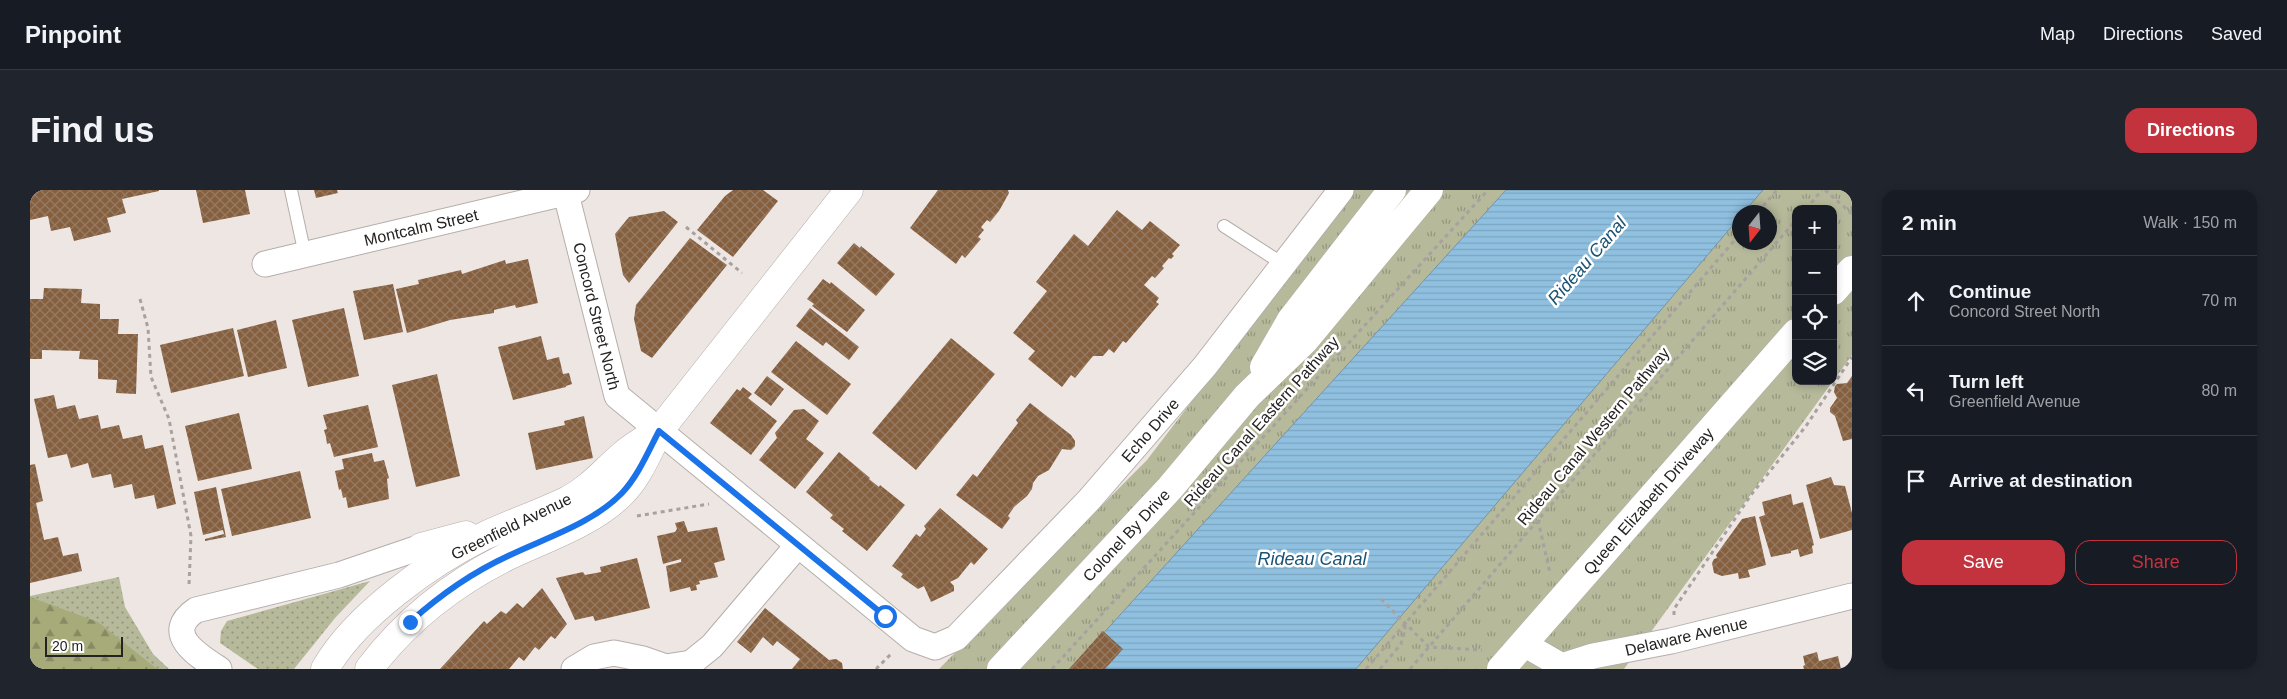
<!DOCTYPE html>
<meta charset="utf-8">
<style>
:root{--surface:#171b24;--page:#20242c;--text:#f1f3f6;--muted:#9ea1a6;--line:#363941;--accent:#c3333e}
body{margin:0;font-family:Helvetica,sans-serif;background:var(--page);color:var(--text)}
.controls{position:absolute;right:15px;top:15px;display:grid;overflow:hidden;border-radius:10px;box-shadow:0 2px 8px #0003}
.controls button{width:45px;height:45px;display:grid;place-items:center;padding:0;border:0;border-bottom:1px solid var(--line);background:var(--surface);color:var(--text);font:25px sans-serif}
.compass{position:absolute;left:1702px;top:15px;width:45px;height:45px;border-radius:50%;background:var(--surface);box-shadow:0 2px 8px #0003;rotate:197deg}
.scale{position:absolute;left:15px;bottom:12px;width:78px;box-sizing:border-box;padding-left:5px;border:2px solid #252322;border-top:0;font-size:14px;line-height:18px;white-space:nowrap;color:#252322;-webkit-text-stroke:4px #fff;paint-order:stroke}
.stop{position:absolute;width:15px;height:15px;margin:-11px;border:4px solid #1a73e8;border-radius:50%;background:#fff}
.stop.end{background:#1a73e8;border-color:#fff;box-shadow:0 1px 5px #0008}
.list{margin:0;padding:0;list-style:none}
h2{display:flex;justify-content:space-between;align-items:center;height:65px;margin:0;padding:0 20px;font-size:21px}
h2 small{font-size:16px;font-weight:400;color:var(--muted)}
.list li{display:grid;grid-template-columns:32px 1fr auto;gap:15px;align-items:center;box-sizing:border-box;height:90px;padding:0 20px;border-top:1px solid var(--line)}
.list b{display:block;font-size:19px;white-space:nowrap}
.list p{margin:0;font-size:16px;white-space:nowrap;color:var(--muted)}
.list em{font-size:16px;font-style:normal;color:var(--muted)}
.actions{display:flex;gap:10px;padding:15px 20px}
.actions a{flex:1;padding:11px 0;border:1px solid var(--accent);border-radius:15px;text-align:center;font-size:18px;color:var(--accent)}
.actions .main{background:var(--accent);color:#fff}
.icon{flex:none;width:28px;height:28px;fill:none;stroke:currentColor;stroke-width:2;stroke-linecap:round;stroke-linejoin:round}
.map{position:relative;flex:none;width:1822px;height:479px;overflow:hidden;border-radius:15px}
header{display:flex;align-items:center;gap:30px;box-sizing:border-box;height:70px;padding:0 25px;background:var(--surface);border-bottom:1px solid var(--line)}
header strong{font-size:24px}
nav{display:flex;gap:28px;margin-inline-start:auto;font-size:18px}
.intro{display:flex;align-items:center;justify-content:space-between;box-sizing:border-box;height:120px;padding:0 30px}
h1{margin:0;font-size:35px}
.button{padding:12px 22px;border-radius:15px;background:var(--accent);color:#fff;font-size:18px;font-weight:700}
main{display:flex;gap:30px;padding:0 30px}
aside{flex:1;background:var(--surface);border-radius:15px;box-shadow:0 2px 8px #0003}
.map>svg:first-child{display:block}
.grass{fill:url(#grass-dots)}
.forest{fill:url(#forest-firs)}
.park{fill:url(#park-tufts)}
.water{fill:url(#water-rules);stroke:#7091a7}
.building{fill:url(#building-cross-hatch)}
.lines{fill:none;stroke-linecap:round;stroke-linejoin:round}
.lane-casing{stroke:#b5aeab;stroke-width:14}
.street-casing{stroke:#b5aeab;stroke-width:27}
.secondary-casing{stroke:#b5aeab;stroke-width:29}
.path{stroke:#a7a19f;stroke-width:3;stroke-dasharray:4 4;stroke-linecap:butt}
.lane{stroke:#fff;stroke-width:12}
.street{stroke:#fff;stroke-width:25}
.secondary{stroke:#fff;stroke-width:28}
.route{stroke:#1a73e8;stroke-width:6}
.labels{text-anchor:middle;stroke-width:5;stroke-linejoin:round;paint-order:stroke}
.street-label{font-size:16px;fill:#252322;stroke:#fff}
.water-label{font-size:18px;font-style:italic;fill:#1a5273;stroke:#fff}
</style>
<header>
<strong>Pinpoint</strong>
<nav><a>Map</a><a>Directions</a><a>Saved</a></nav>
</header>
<div class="intro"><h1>Find us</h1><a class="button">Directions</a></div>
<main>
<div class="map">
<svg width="1822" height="479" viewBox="0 0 1822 479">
<defs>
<pattern id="grass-dots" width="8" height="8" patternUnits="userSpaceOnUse" patternTransform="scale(1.25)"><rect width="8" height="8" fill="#b6b99a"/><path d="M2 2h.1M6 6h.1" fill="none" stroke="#94967d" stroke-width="1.8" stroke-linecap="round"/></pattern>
<pattern id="forest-firs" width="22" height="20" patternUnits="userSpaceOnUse" patternTransform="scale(1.25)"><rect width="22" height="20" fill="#a6ab79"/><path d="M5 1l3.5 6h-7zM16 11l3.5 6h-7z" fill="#878b63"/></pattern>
<pattern id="park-tufts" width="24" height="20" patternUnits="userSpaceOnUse" patternTransform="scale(1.25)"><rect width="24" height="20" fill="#b6b99a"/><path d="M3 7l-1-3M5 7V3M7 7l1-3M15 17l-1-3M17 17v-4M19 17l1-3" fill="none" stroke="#94967d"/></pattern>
<pattern id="water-rules" width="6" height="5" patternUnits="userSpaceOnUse" patternTransform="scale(1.25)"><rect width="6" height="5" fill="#90c0e0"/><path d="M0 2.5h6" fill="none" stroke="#7ca5c0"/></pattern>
<pattern id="building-cross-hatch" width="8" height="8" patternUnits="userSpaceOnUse" patternTransform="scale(1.25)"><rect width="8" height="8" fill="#855f3e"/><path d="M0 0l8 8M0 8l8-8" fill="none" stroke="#967b64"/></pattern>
</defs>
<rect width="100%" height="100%" fill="#eee6e3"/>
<path class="grass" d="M89,387L95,417L123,464L139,479H0V406Z
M340,391L305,428L264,479H228L190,453L191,441L197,431Z"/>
<path class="forest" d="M0,407L68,432L127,479H0Z"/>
<path class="park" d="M1323,0H1476L1041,479H909L1117,270Z
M1733,0H1822V165L1803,191V19H1766V191H1803L1594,479H1326L1709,28L1710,52H1740V22H1714Z"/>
<path class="water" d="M1476,0H1733L1714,22H1710L1709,28L1326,479H1041Z"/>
<path class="building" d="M0,0H129V1L92,9L96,23L77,28L81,42L44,51L40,37L21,41L18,26L0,30Z
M166,0H215L220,24L173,33Z
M284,0H307L308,3L286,8Z
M703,0H733L748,11L703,67L667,40L695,6Z
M908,0H978L979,3L969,21L960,32L957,30L951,37L954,40L948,47L951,49L935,68L932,65L926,74L880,38Z
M1087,20L1112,40L1120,31L1150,55L1142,64L1144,66L1141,69L1139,68L1132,76L1134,78L1125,88L1122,86L1114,95L1129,108L1126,112L1129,114L1096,153L1093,151L1084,163L1079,159L1073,166H1063L1045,188L1041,185L1032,197L998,169L1005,161L983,143L1017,101L1006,92L1044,44L1058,56Z
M634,21L648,32L599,93L593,85L585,44L599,27Z
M660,48L697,75L622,168L611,161L604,129L606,115Z
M824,53L830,58L831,56L865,84L846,106L807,73Z
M498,69L508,113L486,118L485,115L464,120V123L420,130L377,143L366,99L389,94L388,90L431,80L432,84L475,70L476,74Z
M793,89L800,94L801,92L835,120L817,142L782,116L784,114L777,109Z
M363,94L373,142L334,150L323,101Z
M14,98L52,99L51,113L70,114V129H89L88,144H108L106,204L86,203L87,190L68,189V170L49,169L50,161L12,160V169H0V109H13Z
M314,118L329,186L278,197L262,130Z
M780,118L829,157L819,170L796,152L793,156L766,136Z
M246,130L257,178L218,187L207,140Z
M203,138L214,186L141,203L130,155Z
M511,146L517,170L529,167L533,184L539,183L542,194L536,196V197L483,210L468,157Z
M921,148L965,184L886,280L842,243Z
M766,151L821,194L797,225L741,182Z
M407,184L430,286L386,297L362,195Z
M737,186L754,199L741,216L724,203Z
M1822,186V249L1813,251L1805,226L1800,222V218L1807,208L1804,202L1805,196L1807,194L1817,193Z
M713,197L722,204L718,208L747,231L721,265L680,233L707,199L710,201Z
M24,205L27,219L45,215L49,229L68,225L71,239L89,235L93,249L112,245L115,259L133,255L146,314L127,319L124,305L105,309L102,294L84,298L81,284L62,288L58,273L41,278L37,264L18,268L4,209Z
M1000,213L1041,245L1045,251V256L1041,260L1032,259L1019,280L1008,286L1003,293L1002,299L997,306L984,317L978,326L980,328L972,339L926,305L943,284L947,287L988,233L986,230Z
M338,215L348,257L304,267L300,253L297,254L296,247L294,240L297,239L293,225Z
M774,219L789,231L776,249L794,263L765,299L729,270L747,248L745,243L764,220Z
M209,223L222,279L168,291L155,236Z
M554,226L563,268L506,280L498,243L535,235L534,231Z
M809,262L840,288L839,289L849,297L850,295L875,315L837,361L812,341L814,339L800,328L803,325L776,302Z
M342,263L344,272L354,270L359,288L357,289L359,309L318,318L316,307L313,308L311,299L309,300L305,281L314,279L312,269Z
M5,274L13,311L6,313L14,350L28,347L33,366L48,363L52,381L0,393V275Z
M270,281L281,328L202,346L191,299Z
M1801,287L1804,295L1815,296L1822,323V340L1790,349L1776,295Z
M186,297L196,347L175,351V349L194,344L193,340L173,345L164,302Z
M1761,304L1763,315L1773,312L1784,355L1782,356L1783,363L1770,367L1768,359L1761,361V363L1741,367L1729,327L1735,325L1732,312Z
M910,318L958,359L944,375L941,372L928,388L920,392L924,396V401L901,412L894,396L888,399L871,387L873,384L862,376L886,344L890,347L896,339L894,336Z
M1725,326L1736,375L1718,380L1720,387L1709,389L1708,383L1692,386L1684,383L1682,373L1684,369L1687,368L1686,365L1712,329Z
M654,331L658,342L687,337L695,370L684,373L688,387L669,391L670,394L666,395L667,400L661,401L660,397L640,402L636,376L651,372V369L633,374L627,346L645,342L647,339L645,333Z
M607,368L620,418L565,431L563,426L545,430L526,388L553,382L555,385L571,382L570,377Z
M512,398L537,434L525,449L521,446L509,460L505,457L494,471L489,467L479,479H410L454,431L457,434L471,421L476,424L487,413L493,418Z
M735,418L799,470L806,469L812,473L813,479H762L770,469L747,451L743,456L733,447L721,463L707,452Z
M1073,441L1093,459L1075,479H1039Z
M1787,462L1789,471L1808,466L1811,479H1774L1773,476L1775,475L1773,466Z"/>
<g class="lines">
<g class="lane-casing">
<path id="lane" d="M261,0L275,65
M1194,36L1253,74"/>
</g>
<g class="street-casing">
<path id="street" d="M535,0L587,206L883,449L905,457L926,448L1059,310L1175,176L1311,0
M235,74L547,0
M1494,454L1532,476L1563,466L1641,451L1822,406
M189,479C167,465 132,443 166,420L309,385L391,357
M544,479L564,467L584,463L613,469L636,477L661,473L682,456L768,355"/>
</g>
<g class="secondary-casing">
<path id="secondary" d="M1803,101L1822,80
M1234,177L1261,130L1362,0
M391,357L436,345
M295,479C325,426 401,372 454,346C482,333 511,323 538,310C561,298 575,280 594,264C604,255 617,248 629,241
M339,479C376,430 422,394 476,367C513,349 563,333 592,303C609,286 618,262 629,241L819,0
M971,479L1140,298L1217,206L1274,151L1399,0
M1471,479L1766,143"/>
</g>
<path class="path" d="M1795,0L1822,24
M1776,19L1792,0
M1728,22L1747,0
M656,37L712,83
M110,109L118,138L121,187L139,229L161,346L159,395
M607,326L679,314
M1508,330L1520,383
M1351,409L1399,457L1452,460
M1644,425V419L1721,305L1776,236L1822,167
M846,479L862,463
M1022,479L1458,0
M1336,479L1710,44
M1350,479L1371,454L1376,433
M1380,479L1766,30"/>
<use href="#lane" class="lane"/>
<use href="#street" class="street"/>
<use href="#secondary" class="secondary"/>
</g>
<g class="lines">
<path class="route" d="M380,432C410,405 441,383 478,366C515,348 562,334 592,303C608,286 618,262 629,241L855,426"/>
</g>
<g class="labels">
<g class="street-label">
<text transform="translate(391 37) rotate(-13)" y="6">Montcalm Street</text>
<text transform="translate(567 126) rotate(76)" y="6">Concord Street North</text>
<text transform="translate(1231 231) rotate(-48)" y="6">Rideau Canal Eastern Pathway</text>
<text transform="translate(1120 240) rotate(-49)" y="6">Echo Drive</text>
<text transform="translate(1563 246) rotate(-50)" y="6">Rideau Canal Western Pathway</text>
<text transform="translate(1618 311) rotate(-49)" y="6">Queen Elizabeth Driveway</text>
<text transform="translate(481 336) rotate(-26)" y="6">Greenfield Avenue</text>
<text transform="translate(1096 345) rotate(-47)" y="6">Colonel By Drive</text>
<text transform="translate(1656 446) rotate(-13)" y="6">Delaware Avenue</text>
</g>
<g class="water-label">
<text transform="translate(1557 71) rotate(-49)" y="6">Rideau Canal</text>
<text x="1282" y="375">Rideau Canal</text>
</g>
</g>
</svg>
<div class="controls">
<button>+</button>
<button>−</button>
<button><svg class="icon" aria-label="locate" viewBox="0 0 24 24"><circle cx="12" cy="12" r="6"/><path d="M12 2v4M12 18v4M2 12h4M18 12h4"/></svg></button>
<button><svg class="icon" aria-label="layers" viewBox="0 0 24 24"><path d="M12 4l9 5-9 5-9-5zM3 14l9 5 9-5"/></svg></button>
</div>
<svg class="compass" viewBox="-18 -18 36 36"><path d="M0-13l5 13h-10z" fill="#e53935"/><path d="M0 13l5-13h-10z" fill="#9ea1a6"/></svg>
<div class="scale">20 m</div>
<div class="stop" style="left:855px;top:426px"></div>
<div class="stop end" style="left:380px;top:432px"></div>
</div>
<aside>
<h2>2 min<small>Walk · 150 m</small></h2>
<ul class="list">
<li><svg class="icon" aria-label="ahead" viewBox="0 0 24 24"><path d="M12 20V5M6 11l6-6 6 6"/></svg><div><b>Continue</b><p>Concord Street North</p></div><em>70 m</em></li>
<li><svg class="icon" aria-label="left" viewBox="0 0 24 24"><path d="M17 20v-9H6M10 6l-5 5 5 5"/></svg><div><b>Turn left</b><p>Greenfield Avenue</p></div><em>80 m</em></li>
<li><svg class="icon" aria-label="arrive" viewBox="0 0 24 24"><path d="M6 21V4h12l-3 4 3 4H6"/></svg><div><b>Arrive at destination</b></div></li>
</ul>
<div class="actions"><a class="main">Save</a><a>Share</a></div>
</aside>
</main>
